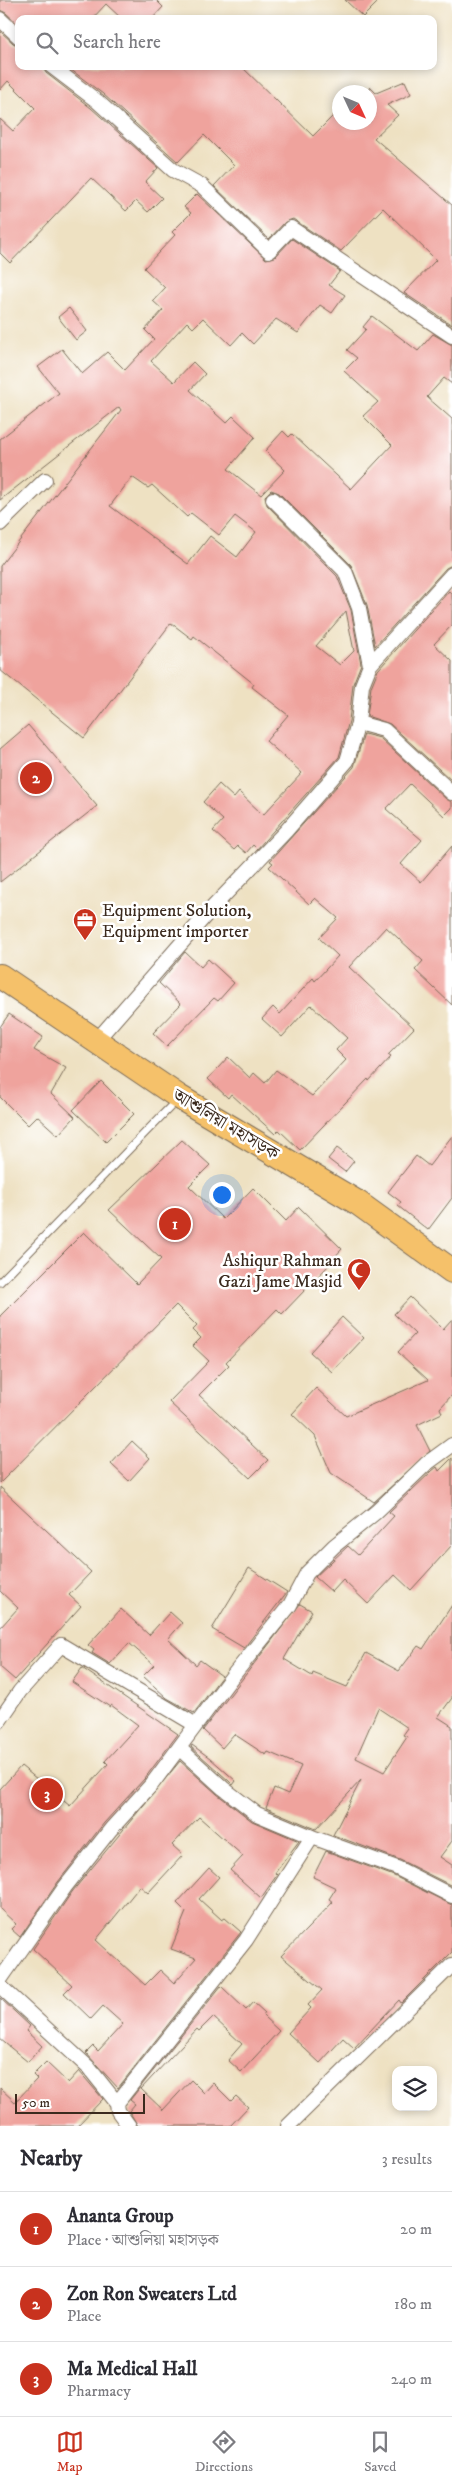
<!DOCTYPE html>
<meta charset="utf-8">
<style>
:root{--surface:#fff;--page:#f7f7f7;--text:#2b2b33;--muted:#7c7c81;--line:#e1e1e2;--accent:#c8321e}
body{margin:0;font-family:"IM FELL DW Pica","Noto Serif Bengali",serif;background:var(--page);color:var(--text)}
.controls{position:absolute;right:15px;bottom:15px;display:grid;overflow:hidden;border-radius:10px;box-shadow:0 2px 8px #0003}
.controls button{width:45px;height:45px;display:grid;place-items:center;padding:0;border:0;border-bottom:1px solid var(--line);background:var(--surface);color:var(--text);font:25px sans-serif}
.compass{position:absolute;left:332px;top:85px;width:45px;height:45px;border-radius:50%;background:var(--surface);box-shadow:0 2px 8px #0003;rotate:134deg}
.scale{position:absolute;left:15px;bottom:12px;width:130px;box-sizing:border-box;padding-left:5px;border:2px solid #3b2a1e;border-top:0;font-size:14px;line-height:18px;white-space:nowrap;color:#3b2a1e;-webkit-text-stroke:4px #fff;paint-order:stroke}
.you{position:absolute;left:221px;top:1194px;width:18px;height:18px;margin:-12px;border:4px solid #fff;border-radius:50%;background:#1a73e8;box-shadow:0 0 0 8px #1a73e833}
.badge{display:grid;place-items:center;width:32px;height:32px;border-radius:50%;background:var(--accent);color:#fff;font-size:16px;font-weight:700}
.pin{position:absolute;translate:-50% -50%;border:2px solid #fff;box-shadow:0 1px 5px #0006}
.list{margin:0;padding:0;list-style:none}
h2{display:flex;justify-content:space-between;align-items:center;height:65px;margin:0;padding:0 20px;font-size:21px}
h2 small{font-size:16px;font-weight:400;color:var(--muted)}
.list li{display:grid;grid-template-columns:32px 1fr auto;gap:15px;align-items:center;box-sizing:border-box;height:75px;padding:0 20px;border-top:1px solid var(--line)}
.list b{display:block;font-size:19px;white-space:nowrap}
.list p{margin:0;font-size:16px;white-space:nowrap;color:var(--muted)}
.list em{font-size:16px;font-style:normal;color:var(--muted)}
.icon{flex:none;width:28px;height:28px;fill:none;stroke:currentColor;stroke-width:2;stroke-linecap:round;stroke-linejoin:round}
.map{position:relative;flex:none;width:452px;height:2126px;overflow:hidden}
.search{position:absolute;background:var(--surface);box-shadow:0 2px 8px #0003;left:15px;right:15px;top:15px;height:55px;display:flex;align-items:center;gap:12px;box-sizing:border-box;padding:0 18px;border-radius:10px;color:var(--muted);font-size:19px}
.sheet{height:290px;background:var(--surface)}
nav{display:flex;justify-content:space-around;align-items:center;box-sizing:border-box;height:70px;border-top:1px solid var(--line);background:var(--surface);font-size:14px;color:var(--muted)}
nav a{display:grid;justify-items:center;gap:2px}
nav .on{color:var(--accent)}
.map>svg:first-child{display:block}
.building{fill:#efa39d;fill-rule:evenodd}
.lines{fill:none;stroke-linecap:round;stroke-linejoin:round}
.service-casing{stroke:#7a6a57;stroke-width:9}
.minor-casing{stroke:#7a6a57;stroke-width:16}
.trunk-casing{stroke:#7a6a57;stroke-width:26}
.service{stroke:#fff;stroke-width:7}
.minor{stroke:#fff;stroke-width:14}
.trunk{stroke:#f5c16b;stroke-width:24}
.labels{text-anchor:middle;stroke-width:5;stroke-linejoin:round;paint-order:stroke}
.poi-label{font-size:18px;fill:#3b2a1e;stroke:#fff;text-anchor:start}
.street-label{font-size:18px;fill:#3b2a1e;stroke:#fff}
</style>
<div class="map">
<svg width="452" height="2126" viewBox="0 0 452 2126">
<rect width="100%" height="100%" fill="#fff"/>
<filter id="ink" filterUnits="userSpaceOnUse"><feTurbulence type="fractalNoise" baseFrequency=".02" numOctaves="2"/><feDisplacementMap in="SourceGraphic" scale="10" xChannelSelector="R" yChannelSelector="G"/><feConvolveMatrix kernelMatrix="1 2 1 2 8 2 1 2 1" color-interpolation-filters="sRGB"/></filter>
<filter id="wash" filterUnits="userSpaceOnUse"><feTurbulence type="fractalNoise" baseFrequency=".0096" numOctaves="4" result="noise"/><feDisplacementMap in="SourceGraphic" scale="20" xChannelSelector="R" yChannelSelector="G"/><feGaussianBlur stdDeviation="1.12" result="paint"/><feColorMatrix in="noise" values="0 0 0 0 0 0 0 0 0 0 0 0 0 0 0 0 0 1.4 0 .05"/><feComposite in="paint" operator="in"/></filter>
<g filter="url(#wash)">
<rect width="100%" height="100%" fill="#eee1c2"/>
<g id="blocks">
<path class="building" d="M0,0H156L163,7L152,19H122L106,4L92,19H19V25L6,13L0,10Z
M345,0H380L363,17Z
M0,31L13,43L19,46V66H42L46,73L91,108L158,168L145,182L162,198L148,212L136,201L126,211L91,178L10,263L0,253V119L13,131L35,108L8,81L0,90Z
M66,66H241L313,136L340,109V122H370V87L376,93L405,81L411,94L387,105L398,115L374,138L452,205V325L404,293L436,260L383,208L341,251L293,219L285,222L269,239L214,186L234,165L204,135L178,162L103,94Z
M197,194L266,259L275,257L292,239L340,271L329,285L345,295L332,313L320,305L298,333L276,319L253,344L242,333L231,345L203,318L193,328L187,322L151,361L174,382L193,362L205,374L190,390L226,423L233,416L255,437L228,469L261,495L285,470L265,451L283,431L289,437L292,434L351,489L392,445L363,416L378,402L344,371L357,358L347,350L366,329L363,327L372,316L418,351L433,334L452,345V384L444,378L427,397L452,419V565L446,568L375,646L367,605L351,565L279,493L271,490L265,496L267,505L337,576L351,610L361,664L353,684L349,721L339,757L257,849L253,845L246,853L238,846L234,850L213,831L223,820L203,802L219,784L234,798L239,792L263,815L302,773L266,741L288,715L252,687L254,684L194,636L192,639L171,623L84,738L0,670V566L121,410L119,407L0,500V439L59,393L38,367L62,349L82,374L107,352L125,370L154,339L145,330L163,310L153,301L165,288L144,268L175,235L172,232L191,213L184,207ZM132,477L148,488L152,485L187,517L191,513L219,535L235,516L256,532L237,557L210,536L188,564L110,506ZM346,611L354,651L340,665L316,646Z
M69,308L87,331L76,340L58,317Z
M449,591L452,594V625L434,644L452,661V781L390,724L367,716L371,687L378,670Z
M28,725L97,806L0,882V749Z
M364,734L380,738L446,799L452,802V808L444,816L410,784L386,809L422,840L401,864L421,882L452,846V1005L415,970L423,961L386,927L349,967L414,1028L388,1055L391,1057L369,1081L368,1079L300,1150L279,1130L275,1134L231,1094L228,1098L208,1079L228,1057L250,1078L254,1073L265,1083L276,1070L312,1096L346,1060L336,1050L347,1038L311,1005L282,1037L262,1019L273,1007L280,1014L313,978L315,981L338,956L319,938L338,918L315,898L309,904L269,867L273,863L270,861L354,767Z
M185,952L201,967L208,959L234,983L218,1001L214,998L167,1046L153,1033L181,1004L159,983Z
M9,1014L43,1037L34,1050L66,1068L51,1094L75,1117L58,1135L37,1116L28,1125L0,1097V1027Z
M101,1081L134,1114L106,1142L73,1110Z
M452,1136V1198L428,1230L398,1206L401,1202L388,1192L416,1156L429,1166Z
M182,1140L210,1165L189,1186L223,1219L253,1188L286,1221L299,1207L342,1249L328,1264L329,1265L282,1314L277,1309L226,1362L229,1365L199,1395L268,1460L250,1478L169,1402L209,1361L193,1346L201,1338L193,1330L197,1326L176,1305L0,1483V1316L84,1232L137,1284L161,1259L109,1210Z
M337,1148L354,1161L345,1172L328,1159Z
M410,1297L443,1329L452,1319V1395L440,1408L442,1413L417,1425L430,1451L374,1502L331,1473L315,1436L292,1414L316,1388L346,1416L428,1380L398,1352L415,1334L394,1314Z
M342,1317L364,1338L332,1372L310,1352Z
M132,1441L150,1458L129,1481L111,1464Z
M452,1458V1545L411,1590L395,1575L368,1604L343,1580L332,1592L315,1577L348,1546L358,1555L394,1516L389,1512L432,1471L437,1467L439,1471Z
M0,1487L91,1572L69,1595L81,1606L15,1680L0,1667V1628L18,1608L0,1591Z
M249,1568L287,1592L244,1648L212,1629Z
M300,1604L312,1611L284,1659L312,1676L313,1673L347,1687L366,1653L399,1671L418,1646L423,1649L452,1605V1698L438,1717L452,1726V1841L440,1857L452,1865V1886L400,1860L333,1835L361,1780L316,1829L266,1808L274,1788L288,1794L301,1766L268,1752L266,1755L234,1734L222,1748L203,1730ZM378,1708L408,1728L403,1735L407,1737L384,1772L356,1758Z
M121,1609L149,1635L170,1612L182,1623L168,1639L196,1665L200,1660L222,1676L194,1713L167,1698L143,1676L154,1665L129,1643L110,1664L92,1653L94,1650L88,1645Z
M82,1668L178,1734L145,1778L104,1823L58,1882L20,1937L11,1929L16,1924L0,1909V1789L21,1766L70,1806L108,1764L105,1761L138,1725L111,1705L110,1707L72,1682Z
M192,1745L210,1758L236,1781L233,1785L229,1781L191,1747Z
M180,1761L217,1794L252,1821L299,1841L275,1873L277,1875L261,1898L230,1870L243,1856L199,1817L172,1845L183,1855L148,1893L140,1886L96,1940L145,1985L160,1970L174,1983L196,1958L171,1949L186,1912L177,1903L209,1868L219,1877L199,1899L222,1920L225,1918L241,1932L118,2088L86,2053L93,2046L98,2051L123,2024L103,2006L91,2019L64,1993L72,1985L33,1949L72,1892Z
M326,1851L394,1876L452,1905V1952L401,2003L399,2000L354,2048L343,2038L320,2063L288,2033L311,2008L308,2005L322,1990L281,1956L333,1902L329,1899L336,1888L313,1877Z
M221,1986L246,2010L253,2002L265,2013L263,2016L279,2031L241,2072L228,2060L242,2044L213,2017L199,2031L197,2029L141,2089L163,2110L191,2080L204,2093L213,2083L231,2101L236,2096L248,2107L230,2126H138L129,2111L135,2104L130,2100Z
M0,1998L30,2026L26,2031L42,2046L28,2062L0,2039Z
M46,2062L68,2083L79,2071L103,2099L77,2126H0V2088L15,2102L37,2079L33,2075Z"/>
</g>
</g>
<g filter="url(#ink)">
<use href="#blocks" fill-opacity="0" stroke="#7a6a57" stroke-width="1"/>
<g class="lines">
<g class="service-casing">
<path id="service" d="M0,1282L176,1101"/>
</g>
<g class="minor-casing">
<path id="minor" d="M0,19L19,37
M51,66L97,101L173,170L202,186L269,251L291,228L452,336
M273,499L345,571L359,608L370,665
M0,524L45,480
M358,723L384,730L452,793
M96,1041L213,907L286,831L347,761L358,723L362,685L370,665L452,574
M0,1720L20,1691L61,1645L196,1725
M179,1748L223,1788L257,1814L312,1837L397,1868L452,1896
M0,1980L65,1887L111,1829L152,1784L231,1678L290,1605L307,1573L334,1546L376,1512L426,1464L452,1445
M0,1986L89,2068L117,2103L118,2111L129,2126
M117,2103L246,1940L312,1837
M288,2126L452,1965"/>
</g>
<g class="trunk-casing">
<path id="trunk" d="M0,976L179,1097L358,1203L452,1271"/>
</g>
<use href="#service" class="service"/>
<use href="#minor" class="minor"/>
<use href="#trunk" class="trunk"/>
</g>
</g>
<defs>
<g id="office-pin" transform="scale(1.25)"><path d="M0 17L-7.5 6A9.5 9.5 0 1 1 7.5 6Z" fill="#c8321e" stroke="#fff"/><path d="M-6-3h4V-5.5h4V-3h4V5H-6ZM-1-4.5V-3h2v-1.5ZM-6 0V1H6V0Z" fill="#fff"/></g>
<g id="mosque-pin" transform="scale(1.25)"><path d="M0 17L-7.5 6A9.5 9.5 0 1 1 7.5 6Z" fill="#c8321e" stroke="#fff"/><path d="M3.5-4.9A6 6 0 1 0 3.5 4.9A5 5 0 1 1 3.5-4.9Z" fill="#fff"/></g>
</defs>
<g fill-rule="evenodd">
<use href="#office-pin" x="85" y="920"/>
<use href="#mosque-pin" x="359" y="1270"/>
</g>
<g class="labels">
<g class="poi-label">
<text x="102" y="916">Equipment Solution,<tspan x="102" dy="21">Equipment importer</tspan></text>
<text x="342" y="1266" text-anchor="end">Ashiqur Rahman<tspan x="342" dy="21">Gazi Jame Masjid</tspan></text>
</g>
<g class="street-label">
<text transform="translate(226 1124) rotate(31)" y="6">আশুলিয়া মহাসড়ক</text>
</g>
</g>
</svg>
<div class="controls">
<button><svg class="icon" aria-label="layers" viewBox="0 0 24 24"><path d="M12 4l9 5-9 5-9-5zM3 14l9 5 9-5"/></svg></button>
</div>
<svg class="compass" viewBox="-18 -18 36 36"><path d="M0-13l5 13h-10z" fill="#e53935"/><path d="M0 13l5-13h-10z" fill="#7c7c81"/></svg>
<div class="scale">50 m</div>
<div class="you"></div>
<div class="pin badge" style="left:175px;top:1224px">1</div>
<div class="pin badge" style="left:36px;top:778px">2</div>
<div class="pin badge" style="left:47px;top:1794px">3</div>
<div class="search"><svg class="icon" aria-label="search" viewBox="0 0 24 24"><circle cx="10" cy="10" r="6"/><path d="M15 15l6 6"/></svg>Search here</div>
</div>
<section class="sheet">
<h2>Nearby<small>3 results</small></h2>
<ul class="list">
<li><span class="badge">1</span><div><b>Ananta Group</b><p>Place · আশুলিয়া মহাসড়ক</p></div><em>20 m</em></li>
<li><span class="badge">2</span><div><b>Zon Ron Sweaters Ltd</b><p>Place</p></div><em>180 m</em></li>
<li><span class="badge">3</span><div><b>Ma Medical Hall</b><p>Pharmacy</p></div><em>240 m</em></li>
</ul>
</section>
<nav>
<a class="on"><svg class="icon" aria-label="map" viewBox="0 0 24 24"><path d="M3 6l6-2 6 2 6-2v14l-6 2-6-2-6 2zM9 4v14M15 6v14"/></svg>Map</a>
<a><svg class="icon" aria-label="directions" viewBox="0 0 24 24"><path d="M12 3l9 9-9 9-9-9zM9 14v-3h6M13 9l2 2-2 2"/></svg>Directions</a>
<a><svg class="icon" aria-label="saved" viewBox="0 0 24 24"><path d="M7 4h10v16l-5-4-5 4z"/></svg>Saved</a>
</nav>
